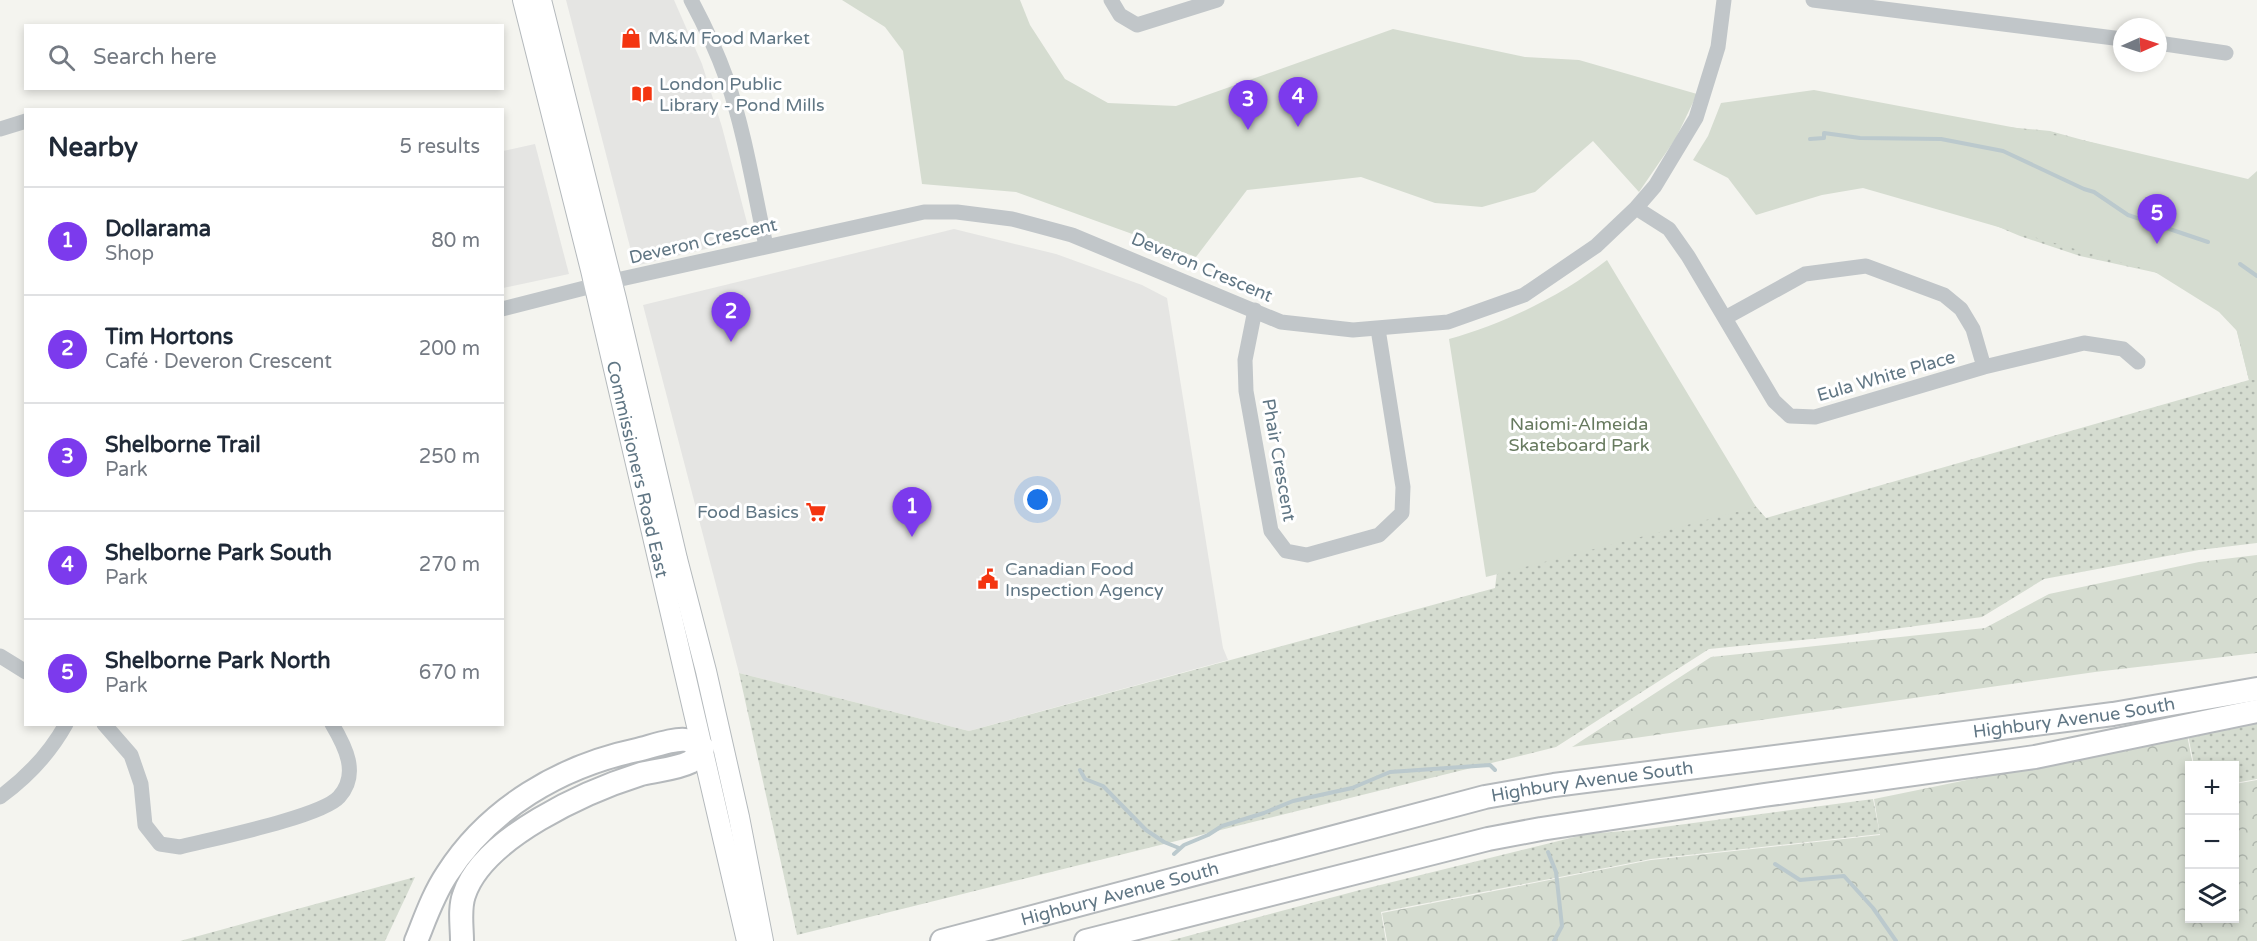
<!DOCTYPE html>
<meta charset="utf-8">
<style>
:root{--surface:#fff;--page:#f2f2f3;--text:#1f2937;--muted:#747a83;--line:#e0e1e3;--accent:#7c3aed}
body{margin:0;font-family:"Varela Round",sans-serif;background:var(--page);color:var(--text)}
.controls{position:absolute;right:18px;bottom:18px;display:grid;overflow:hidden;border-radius:0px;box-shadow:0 3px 9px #0003}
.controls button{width:54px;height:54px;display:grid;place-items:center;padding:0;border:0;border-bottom:2px solid var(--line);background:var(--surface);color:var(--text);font:30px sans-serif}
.compass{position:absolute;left:2113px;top:18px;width:54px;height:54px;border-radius:50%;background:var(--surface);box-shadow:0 3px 9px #0003;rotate:87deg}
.you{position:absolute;left:1038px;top:500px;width:21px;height:21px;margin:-15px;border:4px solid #fff;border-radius:50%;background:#1a73e8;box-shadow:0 0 0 9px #1a73e833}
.badge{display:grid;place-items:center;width:39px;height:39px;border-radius:50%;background:var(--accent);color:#fff;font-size:20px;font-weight:700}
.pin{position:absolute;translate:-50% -50px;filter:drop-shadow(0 2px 3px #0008)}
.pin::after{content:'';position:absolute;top:32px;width:21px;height:18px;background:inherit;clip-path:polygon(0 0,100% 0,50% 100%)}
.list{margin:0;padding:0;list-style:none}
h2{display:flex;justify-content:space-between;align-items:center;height:78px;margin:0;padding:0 24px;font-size:26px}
h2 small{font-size:20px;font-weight:400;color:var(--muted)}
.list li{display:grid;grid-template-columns:39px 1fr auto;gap:18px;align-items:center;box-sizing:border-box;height:108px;padding:0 24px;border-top:2px solid var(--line)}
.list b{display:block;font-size:22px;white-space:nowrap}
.list p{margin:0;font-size:20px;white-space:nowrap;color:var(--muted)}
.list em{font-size:20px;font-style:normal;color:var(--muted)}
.icon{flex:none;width:33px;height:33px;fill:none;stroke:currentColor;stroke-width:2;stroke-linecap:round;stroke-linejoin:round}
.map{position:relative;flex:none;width:2257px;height:941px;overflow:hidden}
.search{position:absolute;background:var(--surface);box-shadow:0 3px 9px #0003;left:24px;top:24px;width:480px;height:66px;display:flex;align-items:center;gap:15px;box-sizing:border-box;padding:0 21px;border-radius:0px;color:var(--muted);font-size:22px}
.panel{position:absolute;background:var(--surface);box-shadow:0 3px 9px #0003;left:24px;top:108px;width:480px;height:618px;border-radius:0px}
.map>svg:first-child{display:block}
.built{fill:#e5e5e3}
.grass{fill:url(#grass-dots)}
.forest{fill:url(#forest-crowns)}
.park{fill:#d5dcd0}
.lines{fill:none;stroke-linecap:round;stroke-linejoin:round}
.stream{stroke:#bbc9cd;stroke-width:4}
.major-casing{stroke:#b4b9bc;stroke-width:22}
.highway-casing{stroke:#b5b9bc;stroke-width:26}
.minor{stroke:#c1c6c9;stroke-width:15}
.major{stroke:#fff;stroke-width:20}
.highway{stroke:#fff;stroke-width:22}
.labels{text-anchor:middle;stroke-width:6;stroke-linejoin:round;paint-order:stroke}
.poi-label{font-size:18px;fill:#607684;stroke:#fff;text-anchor:start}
.street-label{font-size:18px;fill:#607684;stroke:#fff}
.park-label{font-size:18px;fill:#677a5f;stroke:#fff}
</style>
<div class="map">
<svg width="2257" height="941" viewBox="0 0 2257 941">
<defs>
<pattern id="grass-dots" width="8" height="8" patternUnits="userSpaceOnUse" patternTransform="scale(1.5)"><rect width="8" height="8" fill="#d5dcd0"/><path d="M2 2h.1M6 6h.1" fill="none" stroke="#b0b7ae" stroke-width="1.8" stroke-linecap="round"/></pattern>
<pattern id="forest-crowns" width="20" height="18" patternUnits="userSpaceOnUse" patternTransform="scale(1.5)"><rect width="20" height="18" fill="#d5dcd0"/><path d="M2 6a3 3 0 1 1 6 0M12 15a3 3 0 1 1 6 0" fill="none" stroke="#b0b7ae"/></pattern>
</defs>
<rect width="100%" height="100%" fill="#f4f4ef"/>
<path class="built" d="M566,0H674L702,64L722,127L751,238L635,266Z
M535,144L569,274L503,288V151Z
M954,229L1056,254L1142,285L1167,298L1223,648L1228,660L969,731L739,673L643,305Z"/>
<path class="grass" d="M1873,115L2050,131L2239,183L2257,199V543L2199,550L2044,579L1982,617L1842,636L1709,649L1556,747L797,935L739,673L969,731L1495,588L1500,546L1706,449L1766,518L2249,380L2235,324L2214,298L2162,274L2080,256L2020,236L1923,195Z
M2257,722V779L2235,783L2234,766L2194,765L2188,735Z
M1873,799L1880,834L1651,859L1381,912L1386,941H1169L1360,890L1587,834L1648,829Z
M415,877L385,941H180Z"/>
<path class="forest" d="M2257,555V653L2095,672L1572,747L1711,657L1985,628L2049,594L2199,562Z
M2187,735L2193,765L2190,766V918H2234L2235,784L2257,780V941H1387L1382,913L1651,860L1880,835L1874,799Z"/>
<path class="park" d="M842,0H1020L1030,25L1065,79L1108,103L1176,106L1393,29L1525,57L1579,60L1697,94L1676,138L1639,192L1593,141L1535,192L1482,207L1435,203L1361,177L1247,190L1196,257L1016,192L922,184L903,51L885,27Z
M1814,90L2091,142L2248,179L2257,171V380H2249L2237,331L2219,312L2155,272L1863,188L1822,195L1756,215L1728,178L1693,160L1708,136L1721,103Z
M1607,260L1756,507L1486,577L1449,339C1506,323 1561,296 1607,260Z"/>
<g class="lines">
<path class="stream" d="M1810,139L1824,138V133L1860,138L1941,139L2003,151L2084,189L2094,192L2128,215L2208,242
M2240,264L2257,276
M1080,770L1085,779L1103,786L1146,830L1164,842L1179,848
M1548,852L1556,872L1562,926L1554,941
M1174,854L1184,845L1208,835L1222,826L1264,813L1293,801L1352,788L1390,772L1490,765L1495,770
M1775,864L1800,880L1844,876L1873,908L1896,941"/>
<g class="major-casing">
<g id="major">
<path id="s1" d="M523,0L591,270L747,941"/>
<path d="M541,0L616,299L677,559L706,671L739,817L763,941"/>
</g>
</g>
<g class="highway-casing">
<g id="highway">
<path d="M416,941C425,919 433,895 447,874C489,808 561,766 637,750C650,747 675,738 686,740C692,741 698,745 703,748C699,753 695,759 690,762C676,769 657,770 641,774C587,791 483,837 464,895C459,909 462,926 462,941"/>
<path id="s2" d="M942,941L1485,797L1554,785L2113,714L2257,689"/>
<path d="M1086,941L1488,839L1541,829L1764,795L2035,757L2257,711"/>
</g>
</g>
<path class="minor" d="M691,0C705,26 717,52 727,80C745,133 754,191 766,246
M1111,0L1120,15L1137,25L1217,0
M1813,0L2122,39
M2158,43L2226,53
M0,129L26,121
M1636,208L1669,229L1688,256L1774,401L1790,416L1815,417L1984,367L2084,343L2123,349L2138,362
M502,309L612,281L924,212H957L1012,219L1072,235L1281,322L1353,330L1448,322L1524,295L1596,246L1636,208L1655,186L1696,118L1718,47L1724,0
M1255,310L1245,360L1246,391L1271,531L1286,551L1307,555L1379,535L1402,513L1403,487L1378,329
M1725,318L1805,274L1866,266L1944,295L1961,309L1973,329L1984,367
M0,656L26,672
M104,724L131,755L141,784L145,825L160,844L180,847C211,839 321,817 339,797C360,774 345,746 332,724
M0,797C26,778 50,753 66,724"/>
<use href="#major" class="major"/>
<use href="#highway" class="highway"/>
</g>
<defs>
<g id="shop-bare" transform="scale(1.62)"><path d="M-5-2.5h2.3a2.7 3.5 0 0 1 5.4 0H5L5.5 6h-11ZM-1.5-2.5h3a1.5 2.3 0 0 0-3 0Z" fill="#f43510" stroke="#fff" stroke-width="2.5" paint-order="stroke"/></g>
<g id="library-bare" transform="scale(1.62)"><path d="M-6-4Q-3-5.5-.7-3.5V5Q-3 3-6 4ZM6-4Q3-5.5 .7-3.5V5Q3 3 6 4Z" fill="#f43510" stroke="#fff" stroke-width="2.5" paint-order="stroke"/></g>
<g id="supermarket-bare" transform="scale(1.62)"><path d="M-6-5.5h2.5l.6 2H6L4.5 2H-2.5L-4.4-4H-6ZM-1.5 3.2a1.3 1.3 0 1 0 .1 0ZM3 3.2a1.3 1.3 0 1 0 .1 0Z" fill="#f43510" stroke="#fff" stroke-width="2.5" paint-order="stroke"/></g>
<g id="civic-bare" transform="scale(1.62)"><path d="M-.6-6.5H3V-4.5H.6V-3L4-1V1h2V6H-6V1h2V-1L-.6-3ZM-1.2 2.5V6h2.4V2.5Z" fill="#f43510" stroke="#fff" stroke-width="2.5" paint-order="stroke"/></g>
</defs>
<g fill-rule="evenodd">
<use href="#shop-bare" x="631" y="38"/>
<use href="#library-bare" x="642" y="94"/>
<use href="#supermarket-bare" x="816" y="512"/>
<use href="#civic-bare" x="988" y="579"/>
</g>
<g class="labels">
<g class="poi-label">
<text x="648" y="44">M&amp;M Food Market</text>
<text x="659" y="90">London Public<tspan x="659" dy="21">Library - Pond Mills</tspan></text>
<text x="799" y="518" text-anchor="end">Food Basics</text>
<text x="1005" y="575">Canadian Food<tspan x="1005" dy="21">Inspection Agency</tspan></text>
</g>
<g class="street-label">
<text transform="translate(703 241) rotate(-13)" y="6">Deveron Crescent</text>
<text transform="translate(1202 267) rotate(23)" y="6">Deveron Crescent</text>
<text transform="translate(1886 376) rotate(-16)" y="6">Eula White Place</text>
<text transform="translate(1279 460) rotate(80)" y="6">Phair Crescent</text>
<text dy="6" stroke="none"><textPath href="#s1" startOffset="483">Commissioners Road East</textPath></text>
<text dy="6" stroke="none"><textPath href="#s2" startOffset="1156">Highbury Avenue South</textPath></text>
<text dy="6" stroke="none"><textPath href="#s2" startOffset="670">Highbury Avenue South</textPath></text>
<text dy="6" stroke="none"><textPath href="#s2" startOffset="184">Highbury Avenue South</textPath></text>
</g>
<g class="park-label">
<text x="1579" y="430">Naiomi-Almeida<tspan x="1579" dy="21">Skateboard Park</tspan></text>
</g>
</g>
</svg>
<div class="controls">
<button>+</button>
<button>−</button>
<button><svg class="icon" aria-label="layers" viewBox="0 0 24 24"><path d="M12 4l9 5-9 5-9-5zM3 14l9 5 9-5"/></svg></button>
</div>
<svg class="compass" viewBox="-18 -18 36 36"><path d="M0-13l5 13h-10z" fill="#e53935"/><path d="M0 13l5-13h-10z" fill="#747a83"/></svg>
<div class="you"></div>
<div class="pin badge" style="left:912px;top:537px">1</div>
<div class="pin badge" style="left:731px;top:342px">2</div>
<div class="pin badge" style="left:1248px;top:130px">3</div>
<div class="pin badge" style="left:1298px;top:127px">4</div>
<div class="pin badge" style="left:2157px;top:244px">5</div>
<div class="search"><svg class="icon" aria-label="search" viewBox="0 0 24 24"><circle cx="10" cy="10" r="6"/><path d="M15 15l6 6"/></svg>Search here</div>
<section class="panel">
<h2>Nearby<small>5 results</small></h2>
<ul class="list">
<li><span class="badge">1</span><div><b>Dollarama</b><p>Shop</p></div><em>80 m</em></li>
<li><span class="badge">2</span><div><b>Tim Hortons</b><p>Café · Deveron Crescent</p></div><em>200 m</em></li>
<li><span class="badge">3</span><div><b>Shelborne Trail</b><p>Park</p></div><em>250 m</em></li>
<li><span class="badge">4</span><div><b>Shelborne Park South</b><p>Park</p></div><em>270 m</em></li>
<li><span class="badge">5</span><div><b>Shelborne Park North</b><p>Park</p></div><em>670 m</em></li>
</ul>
</section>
</div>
